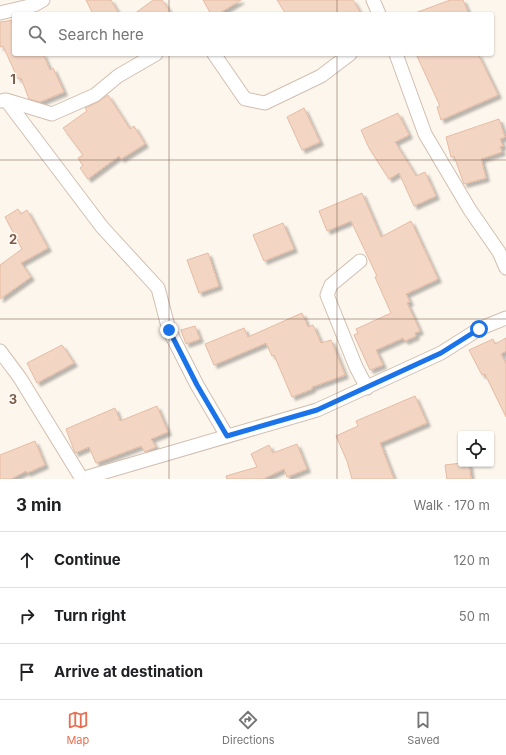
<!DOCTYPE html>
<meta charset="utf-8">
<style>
:root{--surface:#fff;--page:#f6f6f6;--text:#202124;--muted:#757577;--line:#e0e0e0;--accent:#e76f51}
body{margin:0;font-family:Inter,sans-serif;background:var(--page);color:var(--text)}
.controls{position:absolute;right:12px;bottom:12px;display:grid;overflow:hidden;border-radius:4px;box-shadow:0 1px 3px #0004}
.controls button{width:36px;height:36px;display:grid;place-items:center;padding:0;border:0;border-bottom:1px solid var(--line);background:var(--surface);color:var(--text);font:20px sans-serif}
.stop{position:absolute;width:12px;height:12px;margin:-9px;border:3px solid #1a73e8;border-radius:50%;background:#fff}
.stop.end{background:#1a73e8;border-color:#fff;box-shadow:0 1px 4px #0008}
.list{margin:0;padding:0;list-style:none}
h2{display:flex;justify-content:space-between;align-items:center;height:52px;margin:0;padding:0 16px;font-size:17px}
h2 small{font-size:13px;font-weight:400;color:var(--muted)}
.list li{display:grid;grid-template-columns:26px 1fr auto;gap:12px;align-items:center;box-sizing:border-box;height:56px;padding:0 16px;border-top:1px solid var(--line)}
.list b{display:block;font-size:15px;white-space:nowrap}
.list em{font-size:13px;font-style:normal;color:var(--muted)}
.icon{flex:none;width:22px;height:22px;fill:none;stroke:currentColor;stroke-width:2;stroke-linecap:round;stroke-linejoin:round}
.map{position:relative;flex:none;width:506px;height:479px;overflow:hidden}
.search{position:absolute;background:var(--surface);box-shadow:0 1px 3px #0004;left:12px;right:12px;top:12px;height:44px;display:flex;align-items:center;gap:10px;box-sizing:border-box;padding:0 14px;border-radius:4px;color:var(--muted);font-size:15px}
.sheet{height:220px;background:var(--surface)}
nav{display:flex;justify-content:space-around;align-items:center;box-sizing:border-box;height:56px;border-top:1px solid var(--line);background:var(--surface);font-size:11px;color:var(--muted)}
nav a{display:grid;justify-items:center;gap:2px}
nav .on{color:var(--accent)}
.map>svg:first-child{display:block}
.building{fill:#f3d5c3;stroke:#e6bba3;filter:url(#shadow)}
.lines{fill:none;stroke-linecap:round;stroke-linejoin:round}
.minor-casing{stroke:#d1beb0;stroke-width:15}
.minor{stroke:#fff;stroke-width:13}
.route{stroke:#1a73e8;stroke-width:5}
.grid{fill:none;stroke:#7a5c4d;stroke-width:1;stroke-opacity:0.55}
.grid-label{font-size:13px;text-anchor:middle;font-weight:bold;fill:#7a5c4d;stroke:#fffaf3;stroke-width:3;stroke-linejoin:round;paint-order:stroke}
</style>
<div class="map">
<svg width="506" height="479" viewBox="0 0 506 479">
<defs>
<filter id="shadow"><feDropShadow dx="3.5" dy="3.5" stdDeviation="1" flood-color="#0004"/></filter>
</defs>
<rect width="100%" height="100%" fill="#fdf6ec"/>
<path class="building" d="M86,0H111L119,14H93Z
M153,0H162L172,14H134Z
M203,0H241L218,14H211Z
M277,0H353L361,14H286Z
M450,0H463L469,14H416L415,13Z
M14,20V54H43L50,70L53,68L64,92L40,102L29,99L21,78L18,79L3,46L0,47V22Z
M416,54H478L498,95L441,120L437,107L440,106Z
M108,95L130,129L134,126L145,144L121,159L119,156L88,179L80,168L83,166L78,158L83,155L63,128L87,111L85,108L98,102Z
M304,108L320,142L302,150L287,117Z
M398,113L409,135L395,142L416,176L425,172L436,196L414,206L399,173L389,179L369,148L361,130Z
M499,119L505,137L500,139L503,146L500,147L502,152L481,159L486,178L464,184L454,156L451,157L446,137Z
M362,193L381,237L411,221L438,279L406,294L410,302L407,303L420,331L415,333L416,336L405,341L403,338L376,350L383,365L370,370L354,335L358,333L356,329L391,313L375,277L377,276L351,221L327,231L319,211Z
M18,209L21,214L27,210L48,248L21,263L31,277L0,299V265L22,249L5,217Z
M283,223L294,249L264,261L253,235Z
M208,253L219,286L199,293L187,260Z
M302,313L308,327L313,325L321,343L331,340L345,375L312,387V389L292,397L274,355L272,356L266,343L214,365L205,344L244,328L248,337Z
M195,326L200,339L186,344L181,330Z
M506,338V351L501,354L506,364V417L485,374L482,375L469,350L493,339L495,344Z
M62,345L74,363L37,383L27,363Z
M415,396L427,423L380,443L394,479H352L347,461L336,436L358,426L356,421Z
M157,406L168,432L151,439L156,447L145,452L141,446L96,463L89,447L75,453L66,429L115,408L120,421Z
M35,441L45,465L27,473L26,471L11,479H0V455Z
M297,444L307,469L287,477L284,469L263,479H227L226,476L257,467L251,454L269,445L273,453Z
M461,463L469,464L471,479H447L445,465Z"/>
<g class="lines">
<g class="minor-casing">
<path id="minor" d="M373,0L379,14
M0,13L34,5L43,0
M214,54L245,99L265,103L321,76L350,54
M396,54L425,134L470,210L499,252L506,268
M6,100L52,114L95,95L118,76L156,54
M0,101L6,100L102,227L158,288L169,330L197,385L227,436
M360,261L331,285L327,295L356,367L367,388
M0,351L20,378L82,479
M81,479L317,410L441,353L479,329L506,318"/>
</g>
<use href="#minor" class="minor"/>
</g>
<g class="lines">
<path class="route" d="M169,330L197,385L227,436L317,410L441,353L479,329"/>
</g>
<path class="grid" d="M169,0V14M337,0V14M169,54V479M337,54V479M0,160H506M0,319H506"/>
<g class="grid-label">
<text x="13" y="84">1</text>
<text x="13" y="244">2</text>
<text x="13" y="404">3</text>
</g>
</svg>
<div class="controls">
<button><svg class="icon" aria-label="locate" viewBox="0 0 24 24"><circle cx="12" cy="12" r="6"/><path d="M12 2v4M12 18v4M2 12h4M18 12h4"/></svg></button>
</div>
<div class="stop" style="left:479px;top:329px"></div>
<div class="stop end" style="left:169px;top:330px"></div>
<div class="search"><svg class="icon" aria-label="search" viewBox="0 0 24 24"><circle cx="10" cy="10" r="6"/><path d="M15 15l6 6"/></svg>Search here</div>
</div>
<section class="sheet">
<h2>3 min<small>Walk · 170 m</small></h2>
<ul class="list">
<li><svg class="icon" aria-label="ahead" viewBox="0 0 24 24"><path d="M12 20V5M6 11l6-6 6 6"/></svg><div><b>Continue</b></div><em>120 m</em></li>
<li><svg class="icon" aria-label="right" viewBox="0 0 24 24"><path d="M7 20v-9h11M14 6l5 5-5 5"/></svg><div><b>Turn right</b></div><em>50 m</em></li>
<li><svg class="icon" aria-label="arrive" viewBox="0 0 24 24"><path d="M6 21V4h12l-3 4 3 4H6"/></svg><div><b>Arrive at destination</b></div></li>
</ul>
</section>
<nav>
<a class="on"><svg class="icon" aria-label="map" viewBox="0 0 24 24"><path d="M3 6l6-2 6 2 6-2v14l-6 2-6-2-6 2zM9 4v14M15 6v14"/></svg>Map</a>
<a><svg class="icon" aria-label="directions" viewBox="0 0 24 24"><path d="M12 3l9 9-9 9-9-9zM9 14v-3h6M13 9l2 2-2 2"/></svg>Directions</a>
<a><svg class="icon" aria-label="saved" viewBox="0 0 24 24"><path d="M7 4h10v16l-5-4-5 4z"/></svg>Saved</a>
</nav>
